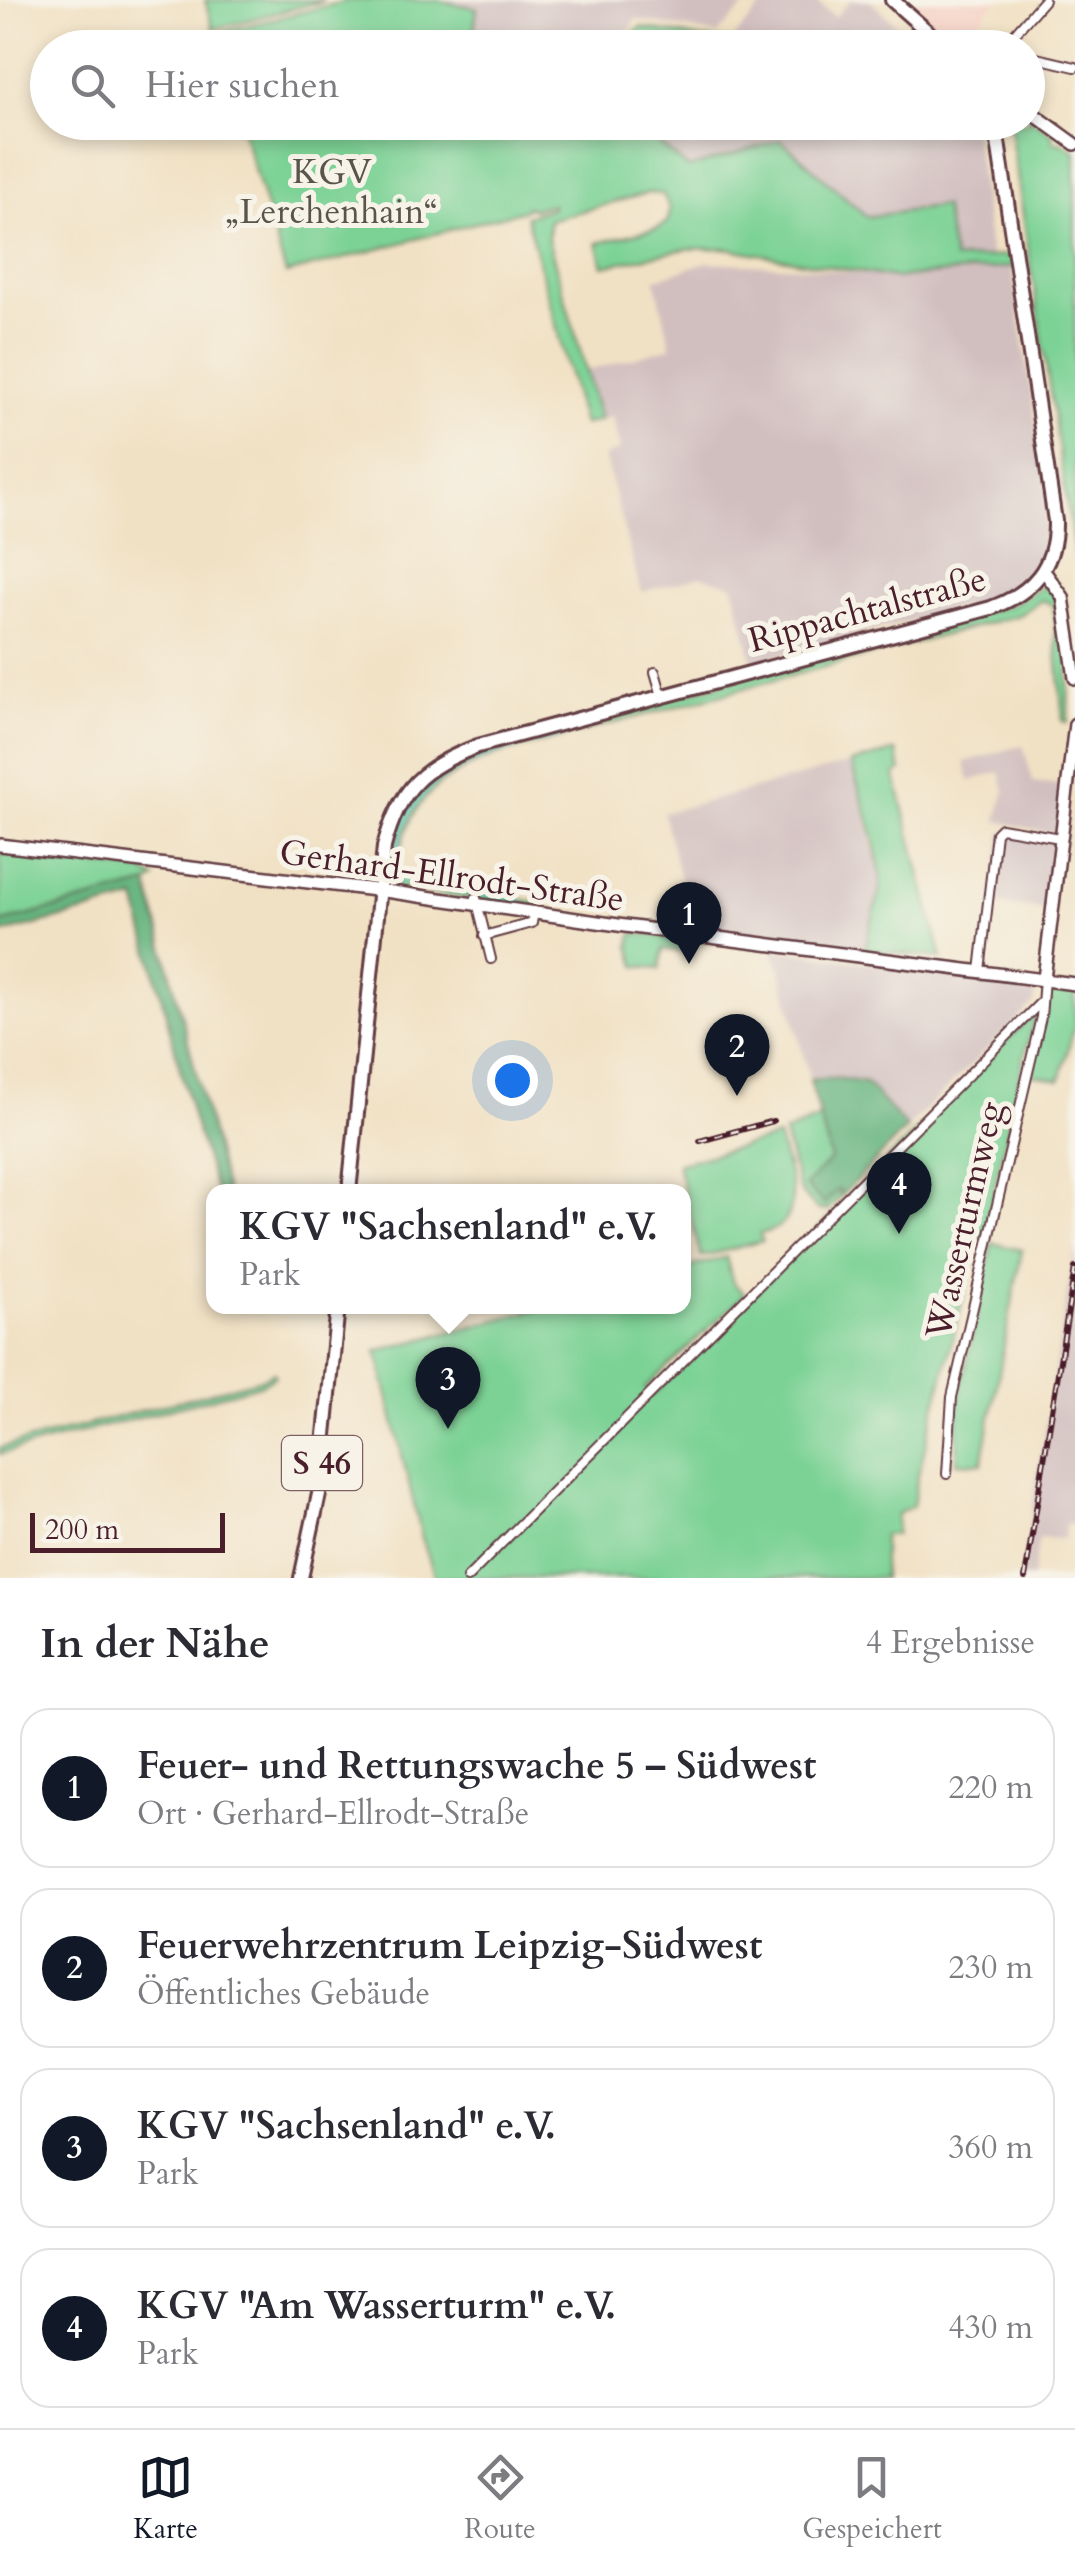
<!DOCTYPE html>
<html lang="de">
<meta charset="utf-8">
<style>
:root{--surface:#fff;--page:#f7f7f7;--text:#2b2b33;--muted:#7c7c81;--line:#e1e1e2;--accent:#111827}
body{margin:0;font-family:Cardo,serif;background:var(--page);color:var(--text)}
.scale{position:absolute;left:30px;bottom:25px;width:195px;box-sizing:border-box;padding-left:10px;border:5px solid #4a1f2b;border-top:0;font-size:28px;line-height:35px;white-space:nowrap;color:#4a1f2b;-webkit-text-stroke:8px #f7f3e8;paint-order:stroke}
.you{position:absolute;left:512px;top:1080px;width:35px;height:35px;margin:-25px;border:8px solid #fff;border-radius:50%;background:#1a73e8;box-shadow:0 0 0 15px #1a73e833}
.badge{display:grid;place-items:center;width:65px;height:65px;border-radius:50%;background:var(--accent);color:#fff;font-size:32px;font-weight:700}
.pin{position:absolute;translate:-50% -82px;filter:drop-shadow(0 2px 5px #0008)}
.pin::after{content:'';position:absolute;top:52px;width:35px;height:30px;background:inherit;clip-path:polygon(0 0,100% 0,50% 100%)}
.popup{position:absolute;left:206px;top:1184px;width:485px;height:130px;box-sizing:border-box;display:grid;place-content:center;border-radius:20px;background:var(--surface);filter:drop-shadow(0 2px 8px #0005);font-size:32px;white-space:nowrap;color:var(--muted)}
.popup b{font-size:38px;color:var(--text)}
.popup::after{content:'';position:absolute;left:50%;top:100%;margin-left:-20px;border:20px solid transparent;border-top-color:var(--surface)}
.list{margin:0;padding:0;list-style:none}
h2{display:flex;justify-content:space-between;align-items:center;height:130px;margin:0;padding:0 40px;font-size:42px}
h2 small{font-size:32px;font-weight:400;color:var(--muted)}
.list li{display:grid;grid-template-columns:65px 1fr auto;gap:30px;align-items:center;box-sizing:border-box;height:160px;margin:0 20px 20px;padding:0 20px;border:2px solid var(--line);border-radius:30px}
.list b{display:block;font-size:38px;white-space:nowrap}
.list p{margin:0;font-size:32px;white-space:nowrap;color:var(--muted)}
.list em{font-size:32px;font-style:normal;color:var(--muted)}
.icon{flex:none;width:55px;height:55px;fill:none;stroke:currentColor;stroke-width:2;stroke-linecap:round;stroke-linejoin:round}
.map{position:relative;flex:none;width:1075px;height:1578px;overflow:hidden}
.search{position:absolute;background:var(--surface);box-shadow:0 5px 15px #0003;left:30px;right:30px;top:30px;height:110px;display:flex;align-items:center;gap:25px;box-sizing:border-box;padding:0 35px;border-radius:55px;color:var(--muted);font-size:38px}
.sheet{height:850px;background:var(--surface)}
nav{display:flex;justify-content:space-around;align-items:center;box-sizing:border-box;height:140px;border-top:2px solid var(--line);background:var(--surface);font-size:28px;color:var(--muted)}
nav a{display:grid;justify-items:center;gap:5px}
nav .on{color:var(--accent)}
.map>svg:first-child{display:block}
.built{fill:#f6d1c5}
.industrial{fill:#d1bfbf}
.green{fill:#7cd295;stroke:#637860;stroke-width:2.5}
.forest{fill:#65b47e;stroke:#586a54;stroke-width:2.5}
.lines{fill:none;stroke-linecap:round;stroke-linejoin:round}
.stream{stroke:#4eb9ca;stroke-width:2.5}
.street-casing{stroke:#633c42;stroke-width:12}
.secondary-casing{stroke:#633c42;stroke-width:16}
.primary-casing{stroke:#633c42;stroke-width:18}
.street{stroke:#fff;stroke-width:8}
.secondary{stroke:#fff;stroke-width:11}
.primary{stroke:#fff;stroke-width:12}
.rail-casing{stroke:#4a1f2b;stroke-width:6}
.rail{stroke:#f7f3e8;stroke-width:2.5;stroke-dasharray:8;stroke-linecap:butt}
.labels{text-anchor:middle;stroke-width:10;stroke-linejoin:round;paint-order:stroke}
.shield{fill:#f7f3e8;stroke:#7e5f64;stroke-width:2.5}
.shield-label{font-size:32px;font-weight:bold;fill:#4a1f2b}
.park-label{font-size:35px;fill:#59554b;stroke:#f7f3e8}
.street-label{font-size:35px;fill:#4a1f2b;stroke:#f7f3e8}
</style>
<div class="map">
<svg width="1075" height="1578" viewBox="0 0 1075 1578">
<rect width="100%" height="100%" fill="#f7f3e8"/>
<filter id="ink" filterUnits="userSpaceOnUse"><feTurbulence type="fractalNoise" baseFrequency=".01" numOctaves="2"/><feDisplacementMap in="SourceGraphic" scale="20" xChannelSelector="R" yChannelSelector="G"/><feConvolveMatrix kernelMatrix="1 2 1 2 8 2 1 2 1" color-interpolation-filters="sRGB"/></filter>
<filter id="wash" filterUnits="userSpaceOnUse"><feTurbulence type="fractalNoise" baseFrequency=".0048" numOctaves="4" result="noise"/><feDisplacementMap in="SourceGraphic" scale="40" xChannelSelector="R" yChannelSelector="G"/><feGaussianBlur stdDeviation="2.25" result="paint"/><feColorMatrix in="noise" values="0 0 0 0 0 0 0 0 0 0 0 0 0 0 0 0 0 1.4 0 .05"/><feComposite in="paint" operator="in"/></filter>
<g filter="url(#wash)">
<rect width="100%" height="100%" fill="#f1e1c4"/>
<path class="built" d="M904,0H997L956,47Z"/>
<path class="industrial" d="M436,0H751L717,35L635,19L622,48L578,47L474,29L476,8Z
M768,0H814L835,17L851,0H869L911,37L907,42L913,47L725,48Z
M659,122L973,123L991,257L954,260L942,207L867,217L781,140L688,168L649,134Z
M707,262L804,267L894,278L1012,267L1048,502L1047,531L1036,570L1018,587L999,598L753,662L733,585L702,576L641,592L604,456L620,450L612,417L600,420L587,371L671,347L655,279Z
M1023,745L1033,782L1063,785L1057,835L997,821L1005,790L1000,772L970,781L964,762Z
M851,763L880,872L878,908L867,939L866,950L693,927L663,813Z
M1002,832L1054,841L1046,910L992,903Z
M775,949L1036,988L1034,1003L907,1128L866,1083L837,1078L810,1080L780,968L773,955Z
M1075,1246V1524L1066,1523L1063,1539L1039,1538L1032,1578H1021Z"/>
<path class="green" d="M205,0H322L323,1L213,29Z
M350,0H436L477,8L474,29L515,36L507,48L217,47L213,34Z
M641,27L700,39L731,41L725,47H629L634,33Z
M1028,116L1053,135V142H1061L1075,151V557L1012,142L1010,123L1028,122Z
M240,123H659L649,135L688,168L781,140L867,217L943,206L954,260L1010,255L1012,267L894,278L725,248L685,249L603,266L597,243L658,228L668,221L670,209L663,194L648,193L549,220L548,239L600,420L583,425L526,216L552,208V204L534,209L526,207L524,210L286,274Z
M1042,587L1052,589C1074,625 1067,681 1068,722L1063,721L1053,605L1042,600L1019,615L498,754C452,771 416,792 403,841C399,855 396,867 400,880L536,902V908L398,888L387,872C395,797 409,789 471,752L1011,605Z
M896,751L901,771L895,775L942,958L866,950C867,923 883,900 880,872C876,836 861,798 851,763Z
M0,853L143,871L155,879L148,884L0,923Z
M633,933L685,939L683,952L663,949L660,969L636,966L630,946Z
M1053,989L1075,992V1024L1060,1080L1031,1074L1048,993Z
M1037,1010C1015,1085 1001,1160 984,1237L978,1239L918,1475L913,1506L897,1514L896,1534L883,1535V1578H435L422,1538L377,1351L546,1307L683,1306V1269L726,1257L733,1283L745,1294L645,1388L652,1396Z
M820,1118L841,1196L827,1210H819L800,1192L784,1133Z
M778,1137C787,1171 812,1223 760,1234L762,1241L701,1257L677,1164Z
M992,1243L1022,1250L982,1463L957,1462L958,1403Z
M274,1372L275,1376L263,1384L0,1454V1448L261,1379Z"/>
<path class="forest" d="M148,884L226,1191H216L194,1123L136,899L0,934V923Z
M837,1078L866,1083L907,1128L841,1196L839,1189L824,1204L805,1186L831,1159L810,1080Z"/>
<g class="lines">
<path class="stream" d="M523,901L397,880C392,867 396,855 399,841C416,762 501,752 567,734"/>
</g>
</g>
<g filter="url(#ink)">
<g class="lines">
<g class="street-casing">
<path id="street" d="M1002,48L1044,0
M1028,56L1075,67
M655,672L662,696
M476,898L491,959
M484,936L532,923L534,911
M980,971L996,833L1001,828L1060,838
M947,1474L952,1397L1041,1017L1044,979
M467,1578L1041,1002"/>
</g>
<g class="secondary-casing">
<path id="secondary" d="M1028,110L1075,144
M1044,571L1063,597L1075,678
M0,845L392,892L625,926L1075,984
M1044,979L1075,724"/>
</g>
<g class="primary-casing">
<path id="primary" d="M892,0L946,48
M349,1192L384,847C399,788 423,767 478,746L991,608C1032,593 1056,567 1055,521L995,122
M301,1578L319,1494L338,1306"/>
</g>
<use href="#street" class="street"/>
<use href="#secondary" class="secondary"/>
<use href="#primary" class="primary"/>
<g class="rail-casing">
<path id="rail" d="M700,1141L773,1121
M1025,1578L1075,1268"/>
</g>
<use href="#rail" class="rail"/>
</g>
</g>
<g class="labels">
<rect class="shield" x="282" y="1436" width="80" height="54" rx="8"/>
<g class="shield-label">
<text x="322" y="1474">S 46</text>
</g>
<g class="park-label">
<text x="332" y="183">KGV<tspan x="332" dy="40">„Lerchenhain“</tspan></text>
</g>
<g class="street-label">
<text transform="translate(867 609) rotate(-15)" y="12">Rippachtalstraße</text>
<text transform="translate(452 875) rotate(8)" y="12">Gerhard-Ellrodt-Straße</text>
<text transform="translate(964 1220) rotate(-77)" y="12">Wasserturmweg</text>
</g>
</g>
</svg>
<div class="scale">200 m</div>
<div class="you"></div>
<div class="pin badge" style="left:689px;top:964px">1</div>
<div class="pin badge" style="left:737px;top:1096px">2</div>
<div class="pin badge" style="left:448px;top:1429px">3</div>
<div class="popup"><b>KGV &quot;Sachsenland&quot; e.V.</b>Park</div>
<div class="pin badge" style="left:899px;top:1234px">4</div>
<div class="search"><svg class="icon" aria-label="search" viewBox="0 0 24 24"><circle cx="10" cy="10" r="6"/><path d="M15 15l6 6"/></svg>Hier suchen</div>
</div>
<section class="sheet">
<h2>In der Nähe<small>4 Ergebnisse</small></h2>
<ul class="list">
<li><span class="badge">1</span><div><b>Feuer- und Rettungswache 5 – Südwest</b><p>Ort · Gerhard-Ellrodt-Straße</p></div><em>220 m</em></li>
<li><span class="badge">2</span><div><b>Feuerwehrzentrum Leipzig-Südwest</b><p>Öffentliches Gebäude</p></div><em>230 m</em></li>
<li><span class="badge">3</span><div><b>KGV &quot;Sachsenland&quot; e.V.</b><p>Park</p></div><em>360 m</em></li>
<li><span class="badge">4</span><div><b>KGV &quot;Am Wasserturm&quot; e.V.</b><p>Park</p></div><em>430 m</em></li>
</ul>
</section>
<nav>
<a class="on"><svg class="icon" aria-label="map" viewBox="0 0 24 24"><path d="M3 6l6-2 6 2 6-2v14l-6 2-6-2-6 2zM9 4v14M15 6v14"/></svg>Karte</a>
<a><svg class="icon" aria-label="directions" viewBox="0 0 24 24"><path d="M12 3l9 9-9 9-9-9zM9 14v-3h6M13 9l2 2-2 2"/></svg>Route</a>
<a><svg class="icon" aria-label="saved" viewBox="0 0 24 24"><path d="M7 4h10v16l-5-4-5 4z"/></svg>Gespeichert</a>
</nav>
